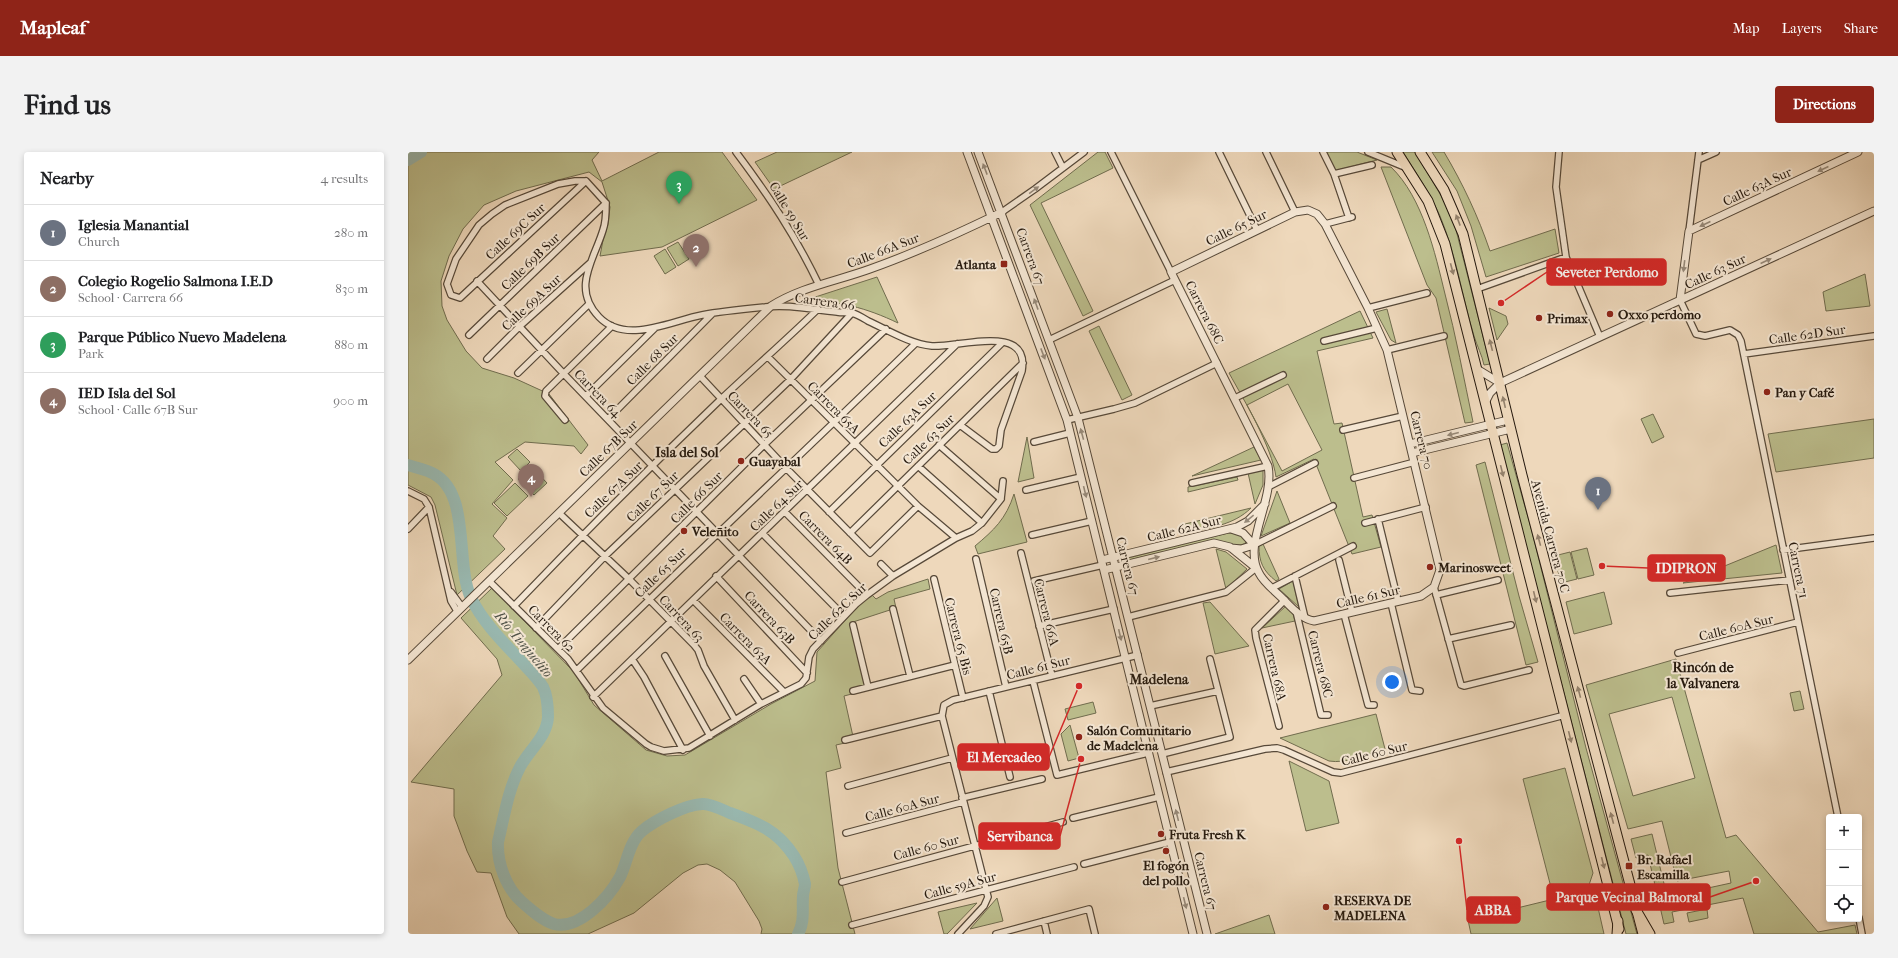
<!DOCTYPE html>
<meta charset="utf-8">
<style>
:root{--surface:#fff;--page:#f2f2f2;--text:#202124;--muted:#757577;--line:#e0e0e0;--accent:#8f2418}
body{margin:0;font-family:"IM FELL French Canon",serif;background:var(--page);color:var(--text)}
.controls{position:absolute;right:12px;bottom:12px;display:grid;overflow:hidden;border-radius:4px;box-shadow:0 2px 6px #0003}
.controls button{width:36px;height:36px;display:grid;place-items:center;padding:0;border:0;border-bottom:1px solid var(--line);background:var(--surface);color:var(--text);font:20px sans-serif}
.you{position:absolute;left:984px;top:530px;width:14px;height:14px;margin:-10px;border:3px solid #fff;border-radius:50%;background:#1a73e8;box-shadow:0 0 0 6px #1a73e833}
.badge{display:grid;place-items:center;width:26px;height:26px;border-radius:50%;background:var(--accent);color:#fff;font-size:13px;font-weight:700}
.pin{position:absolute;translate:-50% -33px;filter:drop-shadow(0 1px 2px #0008)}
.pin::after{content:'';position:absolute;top:21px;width:14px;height:12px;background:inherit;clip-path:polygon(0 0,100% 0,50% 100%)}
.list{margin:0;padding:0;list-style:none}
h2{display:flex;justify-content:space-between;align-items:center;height:52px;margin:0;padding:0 16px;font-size:17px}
h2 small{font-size:13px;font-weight:400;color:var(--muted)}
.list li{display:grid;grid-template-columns:26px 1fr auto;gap:12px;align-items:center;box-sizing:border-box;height:56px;padding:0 16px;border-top:1px solid var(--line)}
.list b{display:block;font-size:15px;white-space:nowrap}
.list p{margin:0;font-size:13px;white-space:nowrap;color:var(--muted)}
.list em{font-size:13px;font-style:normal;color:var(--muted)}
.icon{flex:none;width:22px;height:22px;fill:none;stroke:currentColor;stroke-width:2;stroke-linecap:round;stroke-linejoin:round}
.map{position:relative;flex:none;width:1466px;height:782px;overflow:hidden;border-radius:4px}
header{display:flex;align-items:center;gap:24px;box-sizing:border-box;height:56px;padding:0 20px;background:var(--accent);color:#fff}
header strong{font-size:19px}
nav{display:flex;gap:22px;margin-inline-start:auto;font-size:14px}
.intro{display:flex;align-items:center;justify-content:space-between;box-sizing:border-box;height:96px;padding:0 24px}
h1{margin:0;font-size:28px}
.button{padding:10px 18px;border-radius:4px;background:var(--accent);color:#fff;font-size:14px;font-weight:700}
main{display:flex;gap:24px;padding:0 24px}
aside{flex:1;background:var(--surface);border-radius:4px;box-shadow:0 2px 6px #0003}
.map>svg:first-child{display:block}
.green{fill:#bcbe8d;stroke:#706c4e;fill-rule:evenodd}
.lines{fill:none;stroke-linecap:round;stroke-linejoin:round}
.river{stroke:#99b9b1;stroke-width:12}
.minor-casing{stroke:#574939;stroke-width:8}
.tertiary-casing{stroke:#574939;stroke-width:9}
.primary-casing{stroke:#25190e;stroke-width:11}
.trunk-casing{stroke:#25190e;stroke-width:11}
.minor{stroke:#f4e6d3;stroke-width:5.5}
.tertiary{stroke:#f4e6d3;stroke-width:7}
.primary{stroke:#eed8bb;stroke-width:9}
.trunk{stroke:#eed8bb;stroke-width:9}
.oneway{fill:#978a7a}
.oneway2{fill:#94826d}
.poi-dot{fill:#8f2418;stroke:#f4e6d3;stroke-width:1.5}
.labels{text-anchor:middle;stroke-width:4;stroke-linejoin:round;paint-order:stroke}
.street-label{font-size:13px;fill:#25190e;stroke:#f4e6d3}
.poi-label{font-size:13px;font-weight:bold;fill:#25190e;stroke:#f4e6d3;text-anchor:start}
.neighbourhood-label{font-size:14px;font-weight:bold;fill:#25190e;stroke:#f4e6d3}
.water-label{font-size:14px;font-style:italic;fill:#4e5147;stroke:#f4e6d3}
.leader{fill:none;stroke:#d62828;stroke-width:1.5}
.callout-dot{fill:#d62828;stroke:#f4e6d3;stroke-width:1.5}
.callout{fill:#d62828;stroke:#d62828;stroke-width:1.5}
.callout-label{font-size:14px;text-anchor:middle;font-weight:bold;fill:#fff}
</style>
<header>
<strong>Mapleaf</strong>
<nav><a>Map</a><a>Layers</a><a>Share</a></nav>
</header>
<div class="intro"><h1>Find us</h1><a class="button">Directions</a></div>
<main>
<aside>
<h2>Nearby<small>4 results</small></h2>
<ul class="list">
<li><span class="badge" style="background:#6b7280">1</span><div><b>Iglesia Manantial</b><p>Church</p></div><em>280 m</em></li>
<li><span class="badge" style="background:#8d6e63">2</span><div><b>Colegio Rogelio Salmona I.E.D</b><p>School · Carrera 66</p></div><em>830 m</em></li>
<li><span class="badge" style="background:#2e9e5b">3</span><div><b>Parque Público Nuevo Madelena</b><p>Park</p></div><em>880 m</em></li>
<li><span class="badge" style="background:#8d6e63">4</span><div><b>IED Isla del Sol</b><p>School · Calle 67B Sur</p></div><em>900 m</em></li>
</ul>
</aside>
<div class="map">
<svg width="1466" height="782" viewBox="0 0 1466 782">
<rect width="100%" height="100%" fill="#eed8bb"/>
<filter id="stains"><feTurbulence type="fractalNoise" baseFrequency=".005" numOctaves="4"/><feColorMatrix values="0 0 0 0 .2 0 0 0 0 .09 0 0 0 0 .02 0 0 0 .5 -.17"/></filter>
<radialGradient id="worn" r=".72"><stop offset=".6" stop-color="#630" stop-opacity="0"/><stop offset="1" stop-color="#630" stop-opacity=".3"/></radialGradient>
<path class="green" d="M0,0H191L184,8L194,29L251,0H314L349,48L254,95L192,104L195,88L200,72L202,55L194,30L181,20L108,39L76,53L55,77L41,104L33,129L34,154L39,168L58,199L74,216L106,226L141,242L180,293L173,302L166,294L117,290L87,310L105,328L84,352L99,366L85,384L97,397L49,443L27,353L23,345L0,333Z
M369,0H444L366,37L347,10Z
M690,0H697L705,16L633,51L685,159L675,164L622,53Z
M917,0H949L969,8L926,19Z
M995,0H1007L1038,52L1046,70L1082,212L1076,213C1074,203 1069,194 1066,184C1054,144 1048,102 1032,64C1022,41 1008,21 995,0Z
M1024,0H1036C1055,32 1070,64 1082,99L1147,77L1151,101L1078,125L1063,74L1049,39Z
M973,15H983C1015,46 1027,101 1037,142C1048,184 1056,227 1065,270L1057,271L1028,146L1019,133Z
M270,90L281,107L270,114L259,96Z
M257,97L268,115L257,122L246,104Z
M1457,122L1462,154L1418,159L1415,140Z
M469,125L490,171C459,156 429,148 395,149Z
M1081,156L1098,164L1100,172L1089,188Z
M979,157L988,191L983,188L968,160Z
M952,159L965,186L909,199L926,272L934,271L955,365L964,363L973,395L944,402L906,307L868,325C864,295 836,248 821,221ZM880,232L914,298L874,319L839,253Z
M691,174L724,243L714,248L681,179Z
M1245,262L1256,285L1244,291L1233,267Z
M1466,267V306L1368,320L1360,282Z
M619,285L626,326L610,330Z
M1099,291L1123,376L1178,596L1229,782H1218L1092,293Z
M846,295L853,308L784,324Z
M109,297L122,310L113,319L100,305Z
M1077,310L1111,444L1130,510L1118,513L1068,313Z
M123,314L139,331L126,343L110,327Z
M855,318V333L847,352L840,321Z
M829,325L830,328L780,340V335Z
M107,331L120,344L99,364L86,351Z
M869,339L882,371L853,384Z
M606,342L619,390L570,402L567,394C586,378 598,367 606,342Z
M843,356C826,373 801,376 779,381L777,372Z
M820,381H828L835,384L838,390C832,398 814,388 804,388L717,409L716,407Z
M855,392L871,427L868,429C855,419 851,410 851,394Z
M1368,393L1374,421L1275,431Z
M1179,396L1186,423L1170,427L1163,400Z
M808,397L818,400L839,417L818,437Z
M1162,400L1169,427L1153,431L1146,404Z
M520,427L522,437L486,447L488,456L442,471L459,538L436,544L446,589L428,593L433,616L418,620L430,716L447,782H353L354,777L351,769L327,730L312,718L299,712L290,713L275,721L226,761L180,782H111L99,765L83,721L69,720L59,699L46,664V637L3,630L94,523L89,507L53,466L84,436L166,520L186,553L238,598L259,604L277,603L363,552L407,529L409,500L441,464L463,442L468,447L480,440Z
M885,429L891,455L871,437Z
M1196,440L1204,472L1166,482L1158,450Z
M802,450L841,494L807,502L795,451Z
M878,454L885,461L887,469L854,476Z
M1268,507L1318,686L1328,683L1410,780L1447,773L1449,782H1346L1335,746L1264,760L1266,770L1256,772L1240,703L1228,706L1223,687L1244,682L1259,744H1263L1265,748L1269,747L1268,743L1323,731L1321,719L1269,729L1254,669L1220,677L1178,533ZM1264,545L1287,626L1225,644L1201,562Z
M1392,539L1396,557L1386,559L1382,541Z
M685,550L688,561L660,568L657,557Z
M968,562L977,597C960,602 938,612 921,609L872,586Z
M662,573L671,606L660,609L653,582Z
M881,609L921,629L931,671L898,679Z
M1157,616L1185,721L1179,739L1186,738L1196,782H1063L1060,768L1146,747L1115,627Z
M589,746L595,769L562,777Z
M569,751L539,782H536L530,760Z
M1299,757L1300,766L1281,770L1279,761Z
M861,763L867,782H807Z"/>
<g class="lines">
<path class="river" d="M0,8L13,0
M0,313C8,316 18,317 26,322C63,342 47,412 63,446C75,470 93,488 111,507C119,516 129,525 135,535C139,543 140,556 140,565C139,585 121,598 112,615C100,638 96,665 90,690C89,711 98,736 114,750C123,758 134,768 146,772C172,778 201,745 212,725C219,711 221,690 234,679C247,668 277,653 294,652C302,651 315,658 322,661C350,671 369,678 386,704C391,712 395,722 397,732C397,736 395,740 395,744C394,758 397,769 390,782"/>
<g class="minor-casing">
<path id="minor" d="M328,0C361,44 387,83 411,133
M647,0L655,16
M703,0L763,120
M811,0L849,78
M858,0L887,60
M915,0L926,22L941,66
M960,0L999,16
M1151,0L1148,35L1158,105L1192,185
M1290,8L1308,0
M926,22L964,13
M178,29L52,146L43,143L39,132L48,107L71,73L84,62L97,53L150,32L167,29H178L198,51
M198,51C198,60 198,70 195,78C186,108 163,136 191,165C218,193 262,169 294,163C314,159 336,157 357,155C381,152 405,158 429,160C434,161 439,160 444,161C449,162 455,166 460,169C480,178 502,192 524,194C550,196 622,170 614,219L593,278L591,294L588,297H584L552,273
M594,60L627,37L676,0
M917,72L944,65
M1281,79L1291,0
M69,129L155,221L413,489
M1069,137L1158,105
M1272,148L1288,182L1297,184L1322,178L1330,183L1333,189L1430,665
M960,156L1019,141
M61,183L198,51
M641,188L767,128
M916,189L969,176
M979,198L1036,184
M1336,202L1466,184
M360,205L510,354L548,386
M79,207L112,174L182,111
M110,221L181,152
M292,224L379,317L462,401L510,354
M178,244L247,176
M827,246L875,223
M200,267L304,162
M157,268L137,244L138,239L204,174
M659,268L706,257L727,251L809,211
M935,278L995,264
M626,290L662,281
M531,293L593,347
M510,314L574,371
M946,326L1007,310
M784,331L860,314
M862,334L907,311
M618,338L673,325
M0,339L16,347L21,355L43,449L49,459
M377,360L459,443
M421,360L594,191
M151,361L221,427L286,493L290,498L296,514L327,568
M970,367L990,449
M957,371L1018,355
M0,377L21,355
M442,381L615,211
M355,382L436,464
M624,383L684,369
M846,393L925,354
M1375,398L1466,386
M613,401L644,524
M568,407L598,535
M931,408L944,460
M473,412L485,424
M308,424L399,521
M887,424L897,466
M526,427L555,546
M81,429L160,507L195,556L238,592L243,595L256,599L281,596L353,552L393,532L398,526L401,505L405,497L448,452L459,443L485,424L548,386L564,379L574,371L593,347L595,329
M626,429L695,413
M1026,435L1053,533L1056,534L1121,518
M864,436L945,394
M43,440L54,455
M1262,441L1382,428
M1028,443L1090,428
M285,448L376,540
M983,451L1004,538L1012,539
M106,454C173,384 242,315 312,248C345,217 378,188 410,157
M485,457L502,524
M888,459L913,563H920
M936,462L960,553H966
M720,465L818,440L848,416
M445,473L460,535
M631,474L706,457
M128,476L197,404L382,228L444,161
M1040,487L1103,473
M150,497L357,292L478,177
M1270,501L1390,470
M257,504L302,584
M224,507L236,525L275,598
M169,518C281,408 396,300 508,191
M336,527L353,552
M625,529L649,623L740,601
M445,539L547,513
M581,539L602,625
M185,545L549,192
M742,554L810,539
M871,574L848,486L847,478L877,448
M437,588L534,564
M754,602L822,585L802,507
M758,620L857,597L869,596L876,598L925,620L933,621L1157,563
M440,634L544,606
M554,646L634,627
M665,666L751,645
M438,681L555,650
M676,712L762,690
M434,730L655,670
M1451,766L1454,782
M636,769L639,782
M444,773L666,715
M550,782L576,754L580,745L534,564L536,553L545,548L730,503
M588,782L681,757L687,782"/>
</g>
<g class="tertiary-casing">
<path id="tertiary" d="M559,0L659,268L785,782
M570,0L670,266L799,782
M900,58L909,62L917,72L960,156L979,198L1032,418L1026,435L1013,444L906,469C893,467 883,455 874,446C866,438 856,431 851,421C834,392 867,348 860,314L763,120L887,60Z
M1272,148L1281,79L1450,0
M1069,217L1092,231
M1077,251L1082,241L1092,231L1466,59
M1002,292L1100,268
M1004,301L1103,277
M823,377L835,381L846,393
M823,396L833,397L846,393
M694,408L829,375L840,369L857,352
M696,418L806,391L822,395L848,416
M0,508L363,154C393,135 429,129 462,117C507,101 551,81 594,60"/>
</g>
<g class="primary-casing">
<path id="primary" d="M989,0L1020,49L1037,92L1211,777
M1012,0L1036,38L1055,82L1114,323L1235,782"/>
</g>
<g class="trunk-casing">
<path id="trunk" d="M1228,758L1242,782
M1209,782L1210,769"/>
</g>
<use href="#minor" class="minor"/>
<use href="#tertiary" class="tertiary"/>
<use href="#primary" class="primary"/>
<use href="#trunk" class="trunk"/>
</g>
<defs><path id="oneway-solid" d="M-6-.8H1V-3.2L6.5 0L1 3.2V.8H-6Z"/></defs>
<g class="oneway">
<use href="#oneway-solid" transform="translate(577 17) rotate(-111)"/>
<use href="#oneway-solid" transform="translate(1415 17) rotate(155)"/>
<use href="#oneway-solid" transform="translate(626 38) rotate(-36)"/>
<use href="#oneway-solid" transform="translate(1297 72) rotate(155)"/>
<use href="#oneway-solid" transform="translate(1358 109) rotate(-25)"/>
<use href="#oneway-solid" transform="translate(1276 114) rotate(97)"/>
<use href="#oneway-solid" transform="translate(628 152) rotate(-110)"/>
<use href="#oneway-solid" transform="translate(635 202) rotate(69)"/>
<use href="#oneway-solid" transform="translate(674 282) rotate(-105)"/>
<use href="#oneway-solid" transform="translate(1045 282) rotate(166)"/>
<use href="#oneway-solid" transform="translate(677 340) rotate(76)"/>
<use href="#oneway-solid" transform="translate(841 367) rotate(141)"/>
<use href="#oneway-solid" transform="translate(746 406) rotate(-14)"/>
<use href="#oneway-solid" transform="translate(712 483) rotate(77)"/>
<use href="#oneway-solid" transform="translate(769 663) rotate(-104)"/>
<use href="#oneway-solid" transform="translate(777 751) rotate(76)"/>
</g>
<g class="oneway2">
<use href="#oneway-solid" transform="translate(1050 68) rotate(-111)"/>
<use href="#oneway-solid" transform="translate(1044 117) rotate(75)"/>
<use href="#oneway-solid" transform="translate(1083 193) rotate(-104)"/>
<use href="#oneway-solid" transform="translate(1096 250) rotate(-103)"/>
<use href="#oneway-solid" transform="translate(1094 319) rotate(76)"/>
<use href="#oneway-solid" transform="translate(1131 388) rotate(-105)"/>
<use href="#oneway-solid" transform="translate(1127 445) rotate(76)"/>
<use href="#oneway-solid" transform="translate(1171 540) rotate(-105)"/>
<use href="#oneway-solid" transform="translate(1162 585) rotate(76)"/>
<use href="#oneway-solid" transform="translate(1204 666) rotate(-105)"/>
<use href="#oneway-solid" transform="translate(1195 711) rotate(76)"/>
</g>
<g class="poi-dot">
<rect x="592" y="108" width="8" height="8" rx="2"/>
<circle cx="1202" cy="162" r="4"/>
<circle cx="1131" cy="166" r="4"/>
<circle cx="1359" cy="240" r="4"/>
<circle cx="333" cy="309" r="4"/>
<circle cx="276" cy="379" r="4"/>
<circle cx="1022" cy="415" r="4"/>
<circle cx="671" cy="585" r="4"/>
<circle cx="753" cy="682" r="4"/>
<circle cx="758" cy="699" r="4"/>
<rect x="1217" y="710" width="8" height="8" rx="2"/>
<circle cx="918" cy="755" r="4"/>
</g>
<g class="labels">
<g class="street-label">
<text transform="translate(1349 34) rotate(-25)" y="5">Calle 63A Sur</text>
<text transform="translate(382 59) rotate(59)" y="5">Calle 59 Sur</text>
<text transform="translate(828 75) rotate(-26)" y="5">Calle 65 Sur</text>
<text transform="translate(107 79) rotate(-43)" y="5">Calle 69C Sur</text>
<text transform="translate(475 98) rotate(-21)" y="5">Calle 66A Sur</text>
<text transform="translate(623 104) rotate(70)" y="5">Carrera 67</text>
<text transform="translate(122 109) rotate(-44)" y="5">Calle 69B Sur</text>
<text transform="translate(1307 119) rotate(-25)" y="5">Calle 63 Sur</text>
<text transform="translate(417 149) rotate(8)" y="5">Carrera 66</text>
<text transform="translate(123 150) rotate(-43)" y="5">Calle 69A Sur</text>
<text transform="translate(797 160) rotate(63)" y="5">Carrera 68C</text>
<text transform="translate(1399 182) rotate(-8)" y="5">Calle 62D Sur</text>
<text transform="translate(244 207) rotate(-45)" y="5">Calle 68 Sur</text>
<text transform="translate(190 241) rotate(46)" y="5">Carrera 64</text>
<text transform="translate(426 255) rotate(45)" y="5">Carrera 65A</text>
<text transform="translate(343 262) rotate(46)" y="5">Carrera 65</text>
<text transform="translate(499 267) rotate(-44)" y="5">Calle 63A Sur</text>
<text transform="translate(520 287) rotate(-44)" y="5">Calle 63 Sur</text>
<text transform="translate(1014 288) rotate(76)" y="5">Carrera 70</text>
<text transform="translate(200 296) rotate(-44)" y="5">Calle 67B Sur</text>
<text transform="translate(205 337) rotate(-44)" y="5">Calle 67A Sur</text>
<text transform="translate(244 344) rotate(-44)" y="5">Calle 67 Sur</text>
<text transform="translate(288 345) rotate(-45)" y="5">Calle 66 Sur</text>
<text transform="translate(368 353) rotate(-44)" y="5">Calle 64 Sur</text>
<text transform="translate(776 376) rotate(-14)" y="5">Calle 62A Sur</text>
<text transform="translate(1143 384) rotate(75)" y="5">Avenida Carrera 70C</text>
<text transform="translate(418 385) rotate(45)" y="5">Carrera 64B</text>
<text transform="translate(720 414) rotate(76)" y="5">Carrera 67</text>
<text transform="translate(1391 418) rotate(78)" y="5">Carrera 71</text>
<text transform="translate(252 420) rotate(-44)" y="5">Calle 65 Sur</text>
<text transform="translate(960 444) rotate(-13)" y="5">Calle 61 Sur</text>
<text transform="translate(429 459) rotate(-44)" y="5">Calle 62C Sur</text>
<text transform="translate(639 460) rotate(76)" y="5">Carrera 66A</text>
<text transform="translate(362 465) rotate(47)" y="5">Carrera 63B</text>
<text transform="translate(274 466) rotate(47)" y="5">Carrera 63</text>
<text transform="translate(594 469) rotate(77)" y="5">Carrera 65B</text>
<text transform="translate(1328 475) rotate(-14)" y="5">Calle 60A Sur</text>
<text transform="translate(144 476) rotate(45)" y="5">Carrera 62</text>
<text transform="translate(551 484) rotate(76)" y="5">Carrera 65 Bis</text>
<text transform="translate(338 486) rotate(45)" y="5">Carrera 63A</text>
<text transform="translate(913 512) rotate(76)" y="5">Carrera 68C</text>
<text transform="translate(630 515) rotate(-14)" y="5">Calle 61 Sur</text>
<text transform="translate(867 515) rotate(77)" y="5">Carrera 68A</text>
<text transform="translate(966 601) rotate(-14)" y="5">Calle 60 Sur</text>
<text transform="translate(494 655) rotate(-15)" y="5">Calle 60A Sur</text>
<text transform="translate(518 695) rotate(-15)" y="5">Calle 60 Sur</text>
<text transform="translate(798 729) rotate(76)" y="5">Carrera 67</text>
<text transform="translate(552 733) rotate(-15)" y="5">Calle 59A Sur</text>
</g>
<g class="poi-label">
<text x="588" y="117" text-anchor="end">Atlanta</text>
<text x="1210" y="167">Oxxo perdomo</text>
<text x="1139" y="171">Primax</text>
<text x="1367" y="245">Pan y Café</text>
<text x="341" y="314">Guayabal</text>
<text x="284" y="384">Veleñito</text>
<text x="1030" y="420">Marinosweet</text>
<text x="679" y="583">Salón Comunitario<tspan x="679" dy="15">de Madelena</tspan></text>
<text x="761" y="687">Fruta Fresh K</text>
<text x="1229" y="712">Br. Rafael<tspan x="1229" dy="15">Escamilla</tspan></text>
<text x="758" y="718" text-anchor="middle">El fogón<tspan x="758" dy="15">del pollo</tspan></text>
<text x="926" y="753">RESERVA DE<tspan x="926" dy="15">MADELENA</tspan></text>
</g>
<g class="neighbourhood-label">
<text x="279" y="305">Isla del Sol</text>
<text x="1295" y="520">Rincón de<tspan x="1295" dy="16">la Valvanera</tspan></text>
<text x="751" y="532">Madelena</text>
</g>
<g class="water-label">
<text transform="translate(116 492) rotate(50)" y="5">Río Tunjuelito</text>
</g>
</g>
<path class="leader" d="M1093 151L1139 120M1194 414L1240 416M671 534L641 605M673 607L652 684M1348 729L1302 745M1051 689L1059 758"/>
<g class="callout-dot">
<circle cx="1093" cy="151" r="4"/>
<circle cx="1194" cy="414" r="4"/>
<circle cx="671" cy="534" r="4"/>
<circle cx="673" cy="607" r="4"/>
<circle cx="1348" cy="729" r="4"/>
<circle cx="1051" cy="689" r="4"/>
</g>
<g class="callout">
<rect x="1139" y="107" width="119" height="26" rx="4"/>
<rect x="1240" y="403" width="77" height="26" rx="4"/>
<rect x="550" y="592" width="91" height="26" rx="4"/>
<rect x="571" y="671" width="81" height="26" rx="4"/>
<rect x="1139" y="732" width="163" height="26" rx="4"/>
<rect x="1059" y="745" width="53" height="26" rx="4"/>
</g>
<g class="callout-label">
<text x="1199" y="125">Seveter Perdomo</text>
<text x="1278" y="421">IDIPRON</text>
<text x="596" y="610">El Mercadeo</text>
<text x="612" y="689">Servibanca</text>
<text x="1221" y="750">Parque Vecinal Balmoral</text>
<text x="1085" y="763">ABBA</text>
</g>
<rect width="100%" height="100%" filter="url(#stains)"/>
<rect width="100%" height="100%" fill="url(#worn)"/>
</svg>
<div class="controls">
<button>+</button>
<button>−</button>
<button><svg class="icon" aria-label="locate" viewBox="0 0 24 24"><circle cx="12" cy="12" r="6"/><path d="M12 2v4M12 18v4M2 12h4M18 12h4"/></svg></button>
</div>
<div class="you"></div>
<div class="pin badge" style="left:1190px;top:358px;background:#6b7280">1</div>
<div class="pin badge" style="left:288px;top:115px;background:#8d6e63">2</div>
<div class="pin badge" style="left:271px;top:52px;background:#2e9e5b">3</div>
<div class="pin badge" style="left:123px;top:345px;background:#8d6e63">4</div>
</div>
</main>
